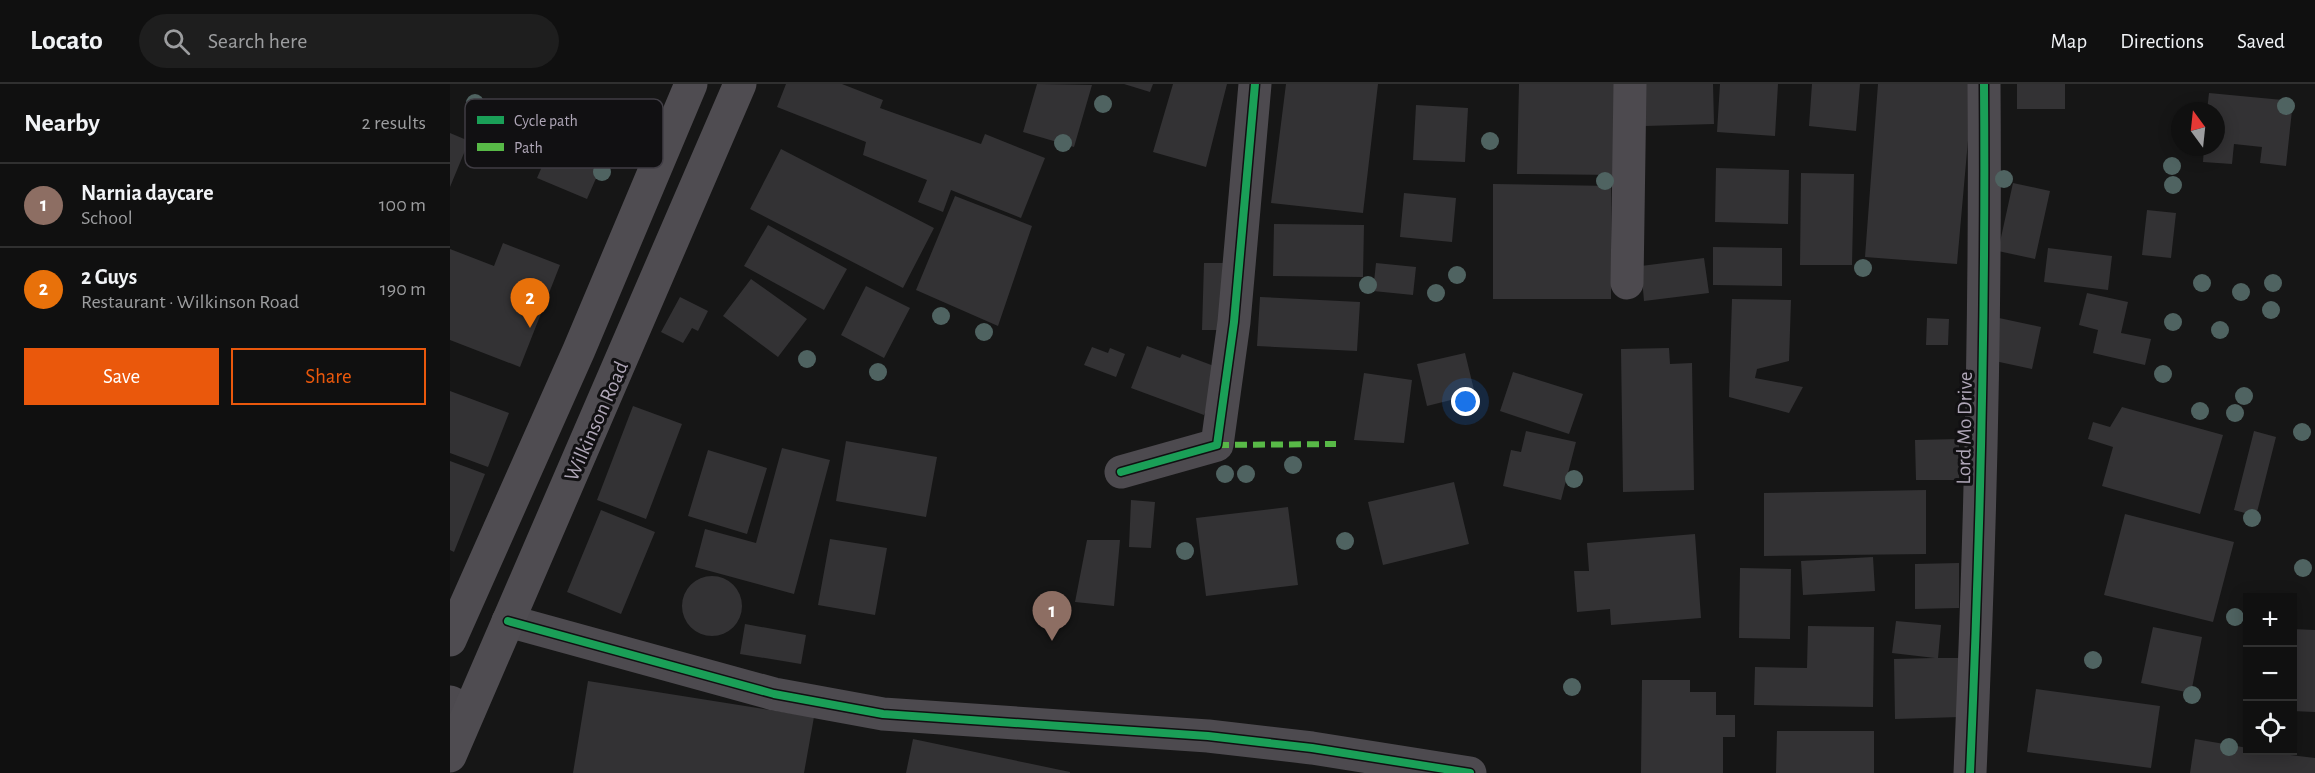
<!DOCTYPE html>
<meta charset="utf-8">
<style>
:root{--surface:#101010;--page:#1e1e1e;--text:#f1f3f6;--muted:#9c9d9f;--line:#303030;--accent:#ea580c}
body{margin:0;font-family:"Alegreya Sans",sans-serif;background:var(--page);color:var(--text)}
.controls{position:absolute;right:18px;bottom:18px;display:grid;overflow:hidden;border-radius:0px;box-shadow:0 3px 15px #0003}
.controls button{width:54px;height:54px;display:grid;place-items:center;padding:0;border:0;border-bottom:2px solid var(--line);background:var(--surface);color:var(--text);font:30px sans-serif}
.compass{position:absolute;left:1721px;top:18px;width:54px;height:54px;border-radius:50%;background:var(--surface);box-shadow:0 3px 15px #0003;rotate:345deg}
.you{position:absolute;left:1016px;top:318px;width:21px;height:21px;margin:-15px;border:4px solid #fff;border-radius:50%;background:#1a73e8;box-shadow:0 0 0 9px #1a73e833}
.badge{display:grid;place-items:center;width:39px;height:39px;border-radius:50%;background:var(--accent);color:#fff;font-size:20px;font-weight:700}
.pin{position:absolute;translate:-50% -50px;filter:drop-shadow(0 2px 3px #0008)}
.pin::after{content:'';position:absolute;top:32px;width:21px;height:18px;background:inherit;clip-path:polygon(0 0,100% 0,50% 100%)}
.list{margin:0;padding:0;list-style:none}
h2{display:flex;justify-content:space-between;align-items:center;height:78px;margin:0;padding:0 24px;font-size:26px}
h2 small{font-size:20px;font-weight:400;color:var(--muted)}
.list li{display:grid;grid-template-columns:39px 1fr auto;gap:18px;align-items:center;box-sizing:border-box;height:84px;padding:0 24px;border-top:2px solid var(--line)}
.list b{display:block;font-size:22px;white-space:nowrap}
.list p{margin:0;font-size:20px;white-space:nowrap;color:var(--muted)}
.list em{font-size:20px;font-style:normal;color:var(--muted)}
.actions{display:flex;gap:12px;padding:18px 24px}
.actions a{flex:1;padding:14px 0;border:2px solid var(--accent);border-radius:0px;text-align:center;font-size:21px;color:var(--accent)}
.actions .main{background:var(--accent);color:#fff}
.icon{flex:none;width:33px;height:33px;fill:none;stroke:currentColor;stroke-width:2;stroke-linecap:round;stroke-linejoin:round}
.map{position:relative;flex:none;width:1865px;height:689px;overflow:hidden}
header{display:flex;align-items:center;gap:36px;box-sizing:border-box;height:84px;padding:0 30px;background:var(--surface);border-bottom:2px solid var(--line)}
header strong{font-size:28px}
nav{display:flex;gap:33px;margin-inline-start:auto;font-size:21px}
.search{width:420px;height:54px;background:var(--page);display:flex;align-items:center;gap:15px;box-sizing:border-box;padding:0 21px;border-radius:33px;color:var(--muted);font-size:22px}
main{display:flex}
aside{flex:1;background:var(--surface)}
.map>svg:first-child{display:block}
.building{fill:#333234}
.lines{fill:none;stroke-linecap:round;stroke-linejoin:round}
.minor{stroke:#4d4a4f;stroke-width:33}
.major{stroke:#4f4c51;stroke-width:33}
.quiet{stroke:#58b947;stroke-width:6;stroke-dasharray:12 6;stroke-linecap:butt}
.cycleway-casing{stroke:#111012;stroke-width:11}
.cycleway{stroke:#1a9f57;stroke-width:8}
.tree{fill:#4f6361}
.labels{text-anchor:middle;stroke-width:6;stroke-linejoin:round;paint-order:stroke}
.street-label{font-size:21px;fill:#afa6b7;stroke:#111012}
.key{fill:#111012;stroke:#403d44;stroke-width:1.5}
.key-label{font-size:16px;fill:#afa6b7}
</style>
<header>
<strong>Locato</strong>
<div class="search"><svg class="icon" aria-label="search" viewBox="0 0 24 24"><circle cx="10" cy="10" r="6"/><path d="M15 15l6 6"/></svg>Search here</div>
<nav><a>Map</a><a>Directions</a><a>Saved</a></nav>
</header>
<main>
<aside>
<h2>Nearby<small>2 results</small></h2>
<ul class="list">
<li><span class="badge" style="background:#8d6e63">1</span><div><b>Narnia daycare</b><p>School</p></div><em>100 m</em></li>
<li><span class="badge" style="background:#e8710a">2</span><div><b>2 Guys</b><p>Restaurant · Wilkinson Road</p></div><em>190 m</em></li>
</ul>
<div class="actions"><a class="main">Save</a><a>Share</a></div>
</aside>
<div class="map">
<svg width="1865" height="689" viewBox="0 0 1865 689">
<rect width="100%" height="100%" fill="#161616"/>
<path class="building" d="M336,0H392L433,16L430,24L531,60L535,50L595,74L571,134L501,106L493,128L468,118L477,96L413,71L416,58L327,23Z
M587,0L642,1L624,63L573,48Z
M674,0H703L700,8Z
M723,0H777L756,83L703,68Z
M836,0H928L913,129L821,119Z
M1069,0H1169L1168,91L1067,90Z
M1194,0H1263L1264,40L1195,42Z
M1270,0H1328L1325,52L1267,48Z
M1362,0H1410L1406,47L1359,42Z
M1428,0H1523L1507,180L1415,173Z
M1567,0H1615V25H1567Z
M1759,9L1843,17L1836,82L1810,79L1812,63L1784,60L1782,80L1753,78L1754,63H1766V27H1757Z
M121,16L171,37L137,115L87,94Z
M966,21L1018,24L1015,78L963,76Z
M0,49L19,57L0,103Z
M331,65L484,144L453,204L300,125Z
M1266,84L1339,86L1338,140L1265,138Z
M1351,89L1404,90L1402,181H1350Z
M1563,99L1600,107L1585,175L1548,167Z
M1043,100L1161,102V215H1043Z
M954,109L1006,114L1002,158L950,153Z
M505,112L582,142L548,242L466,206Z
M1697,126L1726,129L1721,174L1692,171Z
M824,140L914,141L913,193L823,192Z
M318,141L397,185L374,226L294,182Z
M53,159L110,181L70,283L0,256V165L44,182Z
M1263,163L1332,164V202L1263,201Z
M1598,164L1662,172L1658,206L1594,198Z
M1254,174L1259,209L1194,217L1191,182Z
M754,179H773L771,246H752Z
M926,179L966,183L963,211L923,207Z
M301,195L357,235L328,273L273,232Z
M416,202L460,224L434,274L391,251Z
M1637,209L1678,218L1671,249L1701,255L1695,281L1643,269L1648,246L1629,241Z
M230,213L258,227L248,247L242,244L233,259L211,248Z
M810,213L910,218L907,267L807,262Z
M1282,215L1341,216L1339,277L1307,285L1305,294L1353,303L1339,329L1279,313Z
M1477,234L1499,235L1498,261H1476Z
M1549,234L1591,243L1582,285L1540,276Z
M697,262L730,274L732,270L772,285L754,331L681,304Z
M642,263L658,269L660,264L675,270L666,293L634,281Z
M1219,264L1220,280L1242,279L1244,406L1173,408L1171,265Z
M1015,269L1025,310L977,322L967,280Z
M1063,288L1133,310L1119,350L1050,327Z
M914,289L962,296L954,359L904,356Z
M0,307L59,329L38,383L0,369Z
M183,322L232,340L196,435L147,416Z
M1672,323L1773,351L1750,430L1652,402L1663,363L1638,355L1643,338L1660,343Z
M1076,347L1126,358L1111,416L1053,402L1061,366L1071,368Z
M1804,347L1826,353L1806,432L1784,426Z
M1509,355V396H1466L1465,356Z
M396,357L487,373L476,433L386,417Z
M332,364L380,376L344,510L245,483L255,445L306,459Z
M258,366L317,384L297,450L238,432Z
M0,377L35,390L4,468L0,466Z
M1004,398L1019,460L933,481L918,418Z
M1476,406V470L1314,472V409Z
M681,416L705,418L701,464L679,463Z
M838,423L848,501L756,512L746,434Z
M151,426L205,448L171,530L117,508Z
M1675,430L1784,458L1763,538L1654,511Z
M1245,450L1251,534L1161,541L1160,525L1127,528L1124,487H1139L1137,459Z
M380,455L437,464L425,531L368,521Z
M637,456H670L664,522L625,518Z
M1423,473L1425,507L1353,511L1351,477Z
M1509,479V524L1465,525V480Z
M1290,484L1341,485L1340,555L1289,554Z
M232 522a30 30 0 1 1 60 0a30 30 0 1 1-60 0Z
M1446,537L1491,541L1488,574H1509L1510,633L1445,635L1444,575L1485,574L1442,569Z
M295,540L356,551L351,580L290,570Z
M1358,542L1424,543L1423,623L1304,621L1305,583L1357,584Z
M1703,543L1752,553L1741,609L1691,599Z
M1842,545L1865,546V628L1842,627Z
M1192,596H1240V608H1266V631H1285V653H1273V689H1191Z
M138,597L364,633L354,689H123Z
M1586,605L1710,622L1701,684L1577,668Z
M1327,647H1424V689H1326Z
M463,655L620,688V689H456Z
M1745,655L1798,664V666L1865,674V689H1740Z"/>
<g class="lines">
<path class="minor" d="M1177,199L1180,0
M671,388L767,361L784,238L805,0
M58,537L324,610L433,630L758,652L862,664L1020,689
M0,618L19,627
M1520,689C1530,459 1536,230 1534,0"/>
<path class="major" d="M0,556L129,266L241,0
M0,672L290,0"/>
<path class="quiet" d="M767,361L886,360"/>
<g class="cycleway-casing">
<path id="cycleway" d="M671,388L767,361L784,238L805,0
M58,537L324,610L433,630L758,652L862,664L1020,689
M1520,689C1530,459 1536,230 1534,0"/>
</g>
<use href="#cycleway" class="cycleway"/>
</g>
<g class="tree">
<circle cx="25" cy="19" r="9"/>
<circle cx="653" cy="20" r="9"/>
<circle cx="1836" cy="22" r="9"/>
<circle cx="1040" cy="57" r="9"/>
<circle cx="613" cy="59" r="9"/>
<circle cx="1722" cy="82" r="9"/>
<circle cx="152" cy="88" r="9"/>
<circle cx="1554" cy="95" r="9"/>
<circle cx="1155" cy="97" r="9"/>
<circle cx="1723" cy="101" r="9"/>
<circle cx="1413" cy="184" r="9"/>
<circle cx="1007" cy="191" r="9"/>
<circle cx="1752" cy="199" r="9"/>
<circle cx="1823" cy="199" r="9"/>
<circle cx="918" cy="201" r="9"/>
<circle cx="1791" cy="208" r="9"/>
<circle cx="986" cy="209" r="9"/>
<circle cx="1821" cy="226" r="9"/>
<circle cx="491" cy="232" r="9"/>
<circle cx="1723" cy="238" r="9"/>
<circle cx="1770" cy="246" r="9"/>
<circle cx="534" cy="248" r="9"/>
<circle cx="357" cy="275" r="9"/>
<circle cx="428" cy="288" r="9"/>
<circle cx="1713" cy="290" r="9"/>
<circle cx="1794" cy="312" r="9"/>
<circle cx="1750" cy="327" r="9"/>
<circle cx="1785" cy="329" r="9"/>
<circle cx="1852" cy="348" r="9"/>
<circle cx="843" cy="381" r="9"/>
<circle cx="775" cy="390" r="9"/>
<circle cx="796" cy="390" r="9"/>
<circle cx="1124" cy="395" r="9"/>
<circle cx="1802" cy="434" r="9"/>
<circle cx="895" cy="457" r="9"/>
<circle cx="735" cy="467" r="9"/>
<circle cx="1853" cy="484" r="9"/>
<circle cx="1785" cy="533" r="9"/>
<circle cx="1643" cy="576" r="9"/>
<circle cx="1122" cy="603" r="9"/>
<circle cx="1742" cy="611" r="9"/>
<circle cx="1779" cy="663" r="9"/>
</g>
<g class="labels">
<g class="street-label">
<text transform="translate(146 337) rotate(-66)" y="7">Wilkinson Road</text>
<text transform="translate(1514 344) rotate(-89)" y="7">Lord Mo Drive</text>
</g>
</g>
<rect x="15" y="15" width="198" height="69" rx="9" class="key"/>
<rect x="27" y="32" width="27" height="8" fill="#1a9f57"/>
<rect x="27" y="59" width="27" height="8" fill="#58b947"/>
<g class="key-label">
<text x="64" y="42">Cycle path</text>
<text x="64" y="69">Path</text>
</g>
</svg>
<div class="controls">
<button>+</button>
<button>−</button>
<button><svg class="icon" aria-label="locate" viewBox="0 0 24 24"><circle cx="12" cy="12" r="6"/><path d="M12 2v4M12 18v4M2 12h4M18 12h4"/></svg></button>
</div>
<svg class="compass" viewBox="-18 -18 36 36"><path d="M0-13l5 13h-10z" fill="#e53935"/><path d="M0 13l5-13h-10z" fill="#9c9d9f"/></svg>
<div class="you"></div>
<div class="pin badge" style="left:602px;top:557px;background:#8d6e63">1</div>
<div class="pin badge" style="left:80px;top:244px;background:#e8710a">2</div>
</div>
</main>
